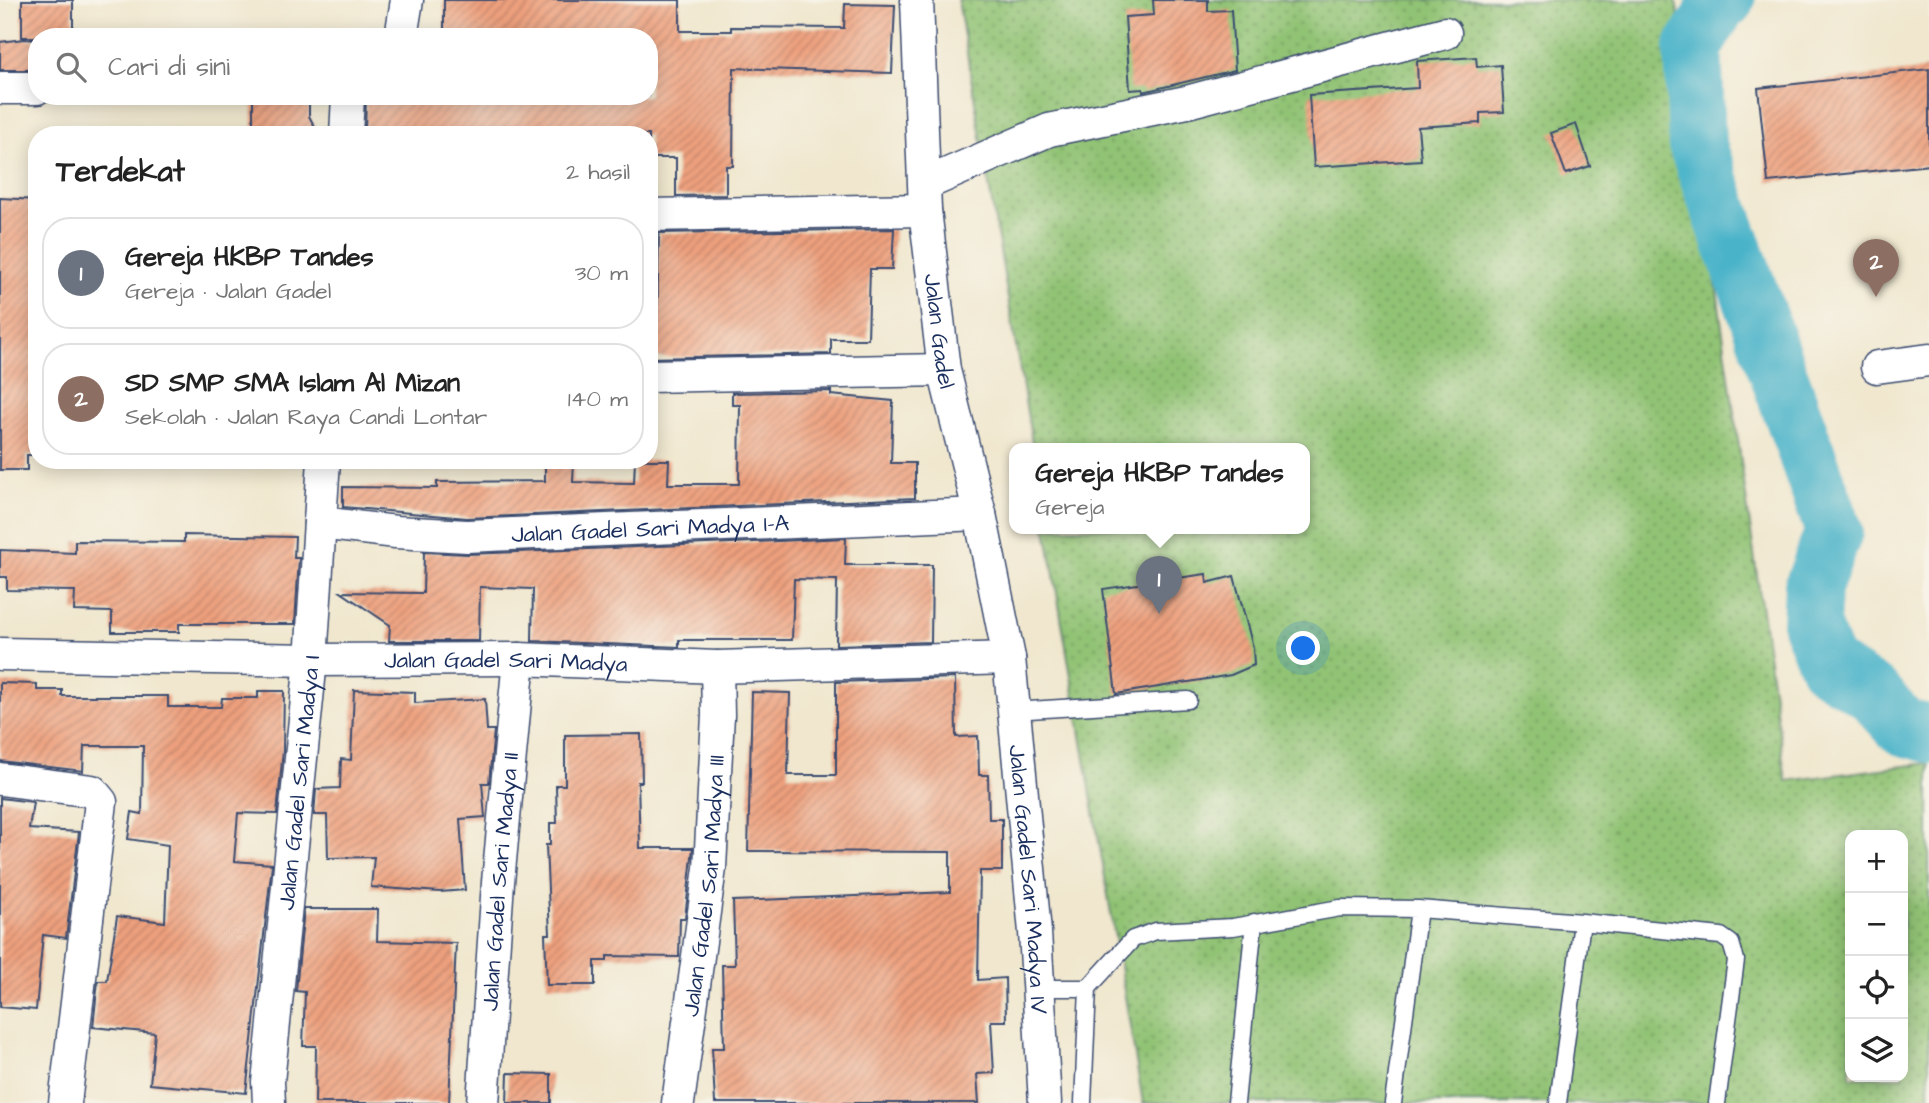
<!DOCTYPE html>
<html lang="id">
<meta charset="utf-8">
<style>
:root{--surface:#fff;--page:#f2f2f2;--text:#222;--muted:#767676;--line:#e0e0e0;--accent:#1f6fb2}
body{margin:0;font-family:"Architects Daughter",sans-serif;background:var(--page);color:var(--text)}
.controls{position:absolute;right:21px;bottom:21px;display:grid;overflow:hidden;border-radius:14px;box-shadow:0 4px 18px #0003}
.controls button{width:63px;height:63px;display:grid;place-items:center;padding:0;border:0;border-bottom:2px solid var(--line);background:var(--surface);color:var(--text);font:35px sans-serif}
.you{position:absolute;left:1304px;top:649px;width:24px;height:24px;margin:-18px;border:5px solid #fff;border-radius:50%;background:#1a73e8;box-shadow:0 0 0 10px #1a73e833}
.badge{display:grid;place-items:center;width:46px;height:46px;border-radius:50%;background:var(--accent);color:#fff;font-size:23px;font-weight:700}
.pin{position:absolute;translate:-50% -58px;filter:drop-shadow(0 2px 4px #0008)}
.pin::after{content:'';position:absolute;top:37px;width:24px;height:21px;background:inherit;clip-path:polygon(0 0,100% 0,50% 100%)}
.popup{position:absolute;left:1009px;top:443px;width:301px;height:91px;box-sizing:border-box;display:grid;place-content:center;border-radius:14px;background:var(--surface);filter:drop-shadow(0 2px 5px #0005);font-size:23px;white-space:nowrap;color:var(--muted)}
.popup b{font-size:26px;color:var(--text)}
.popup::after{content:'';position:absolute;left:50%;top:100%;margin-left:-14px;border:14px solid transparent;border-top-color:var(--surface)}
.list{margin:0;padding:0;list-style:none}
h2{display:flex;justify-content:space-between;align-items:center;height:91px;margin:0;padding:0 28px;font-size:30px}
h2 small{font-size:23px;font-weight:400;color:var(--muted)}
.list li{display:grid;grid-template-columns:46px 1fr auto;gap:21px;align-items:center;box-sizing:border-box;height:112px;margin:0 14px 14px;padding:0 14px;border:2px solid var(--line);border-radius:28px}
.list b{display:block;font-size:26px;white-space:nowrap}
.list p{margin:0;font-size:23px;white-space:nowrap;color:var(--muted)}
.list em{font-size:23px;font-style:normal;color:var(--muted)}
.icon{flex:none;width:38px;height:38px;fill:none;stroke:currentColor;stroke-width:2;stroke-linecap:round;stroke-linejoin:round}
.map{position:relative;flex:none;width:1929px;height:1103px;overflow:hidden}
.search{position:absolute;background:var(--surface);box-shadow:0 4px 18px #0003;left:28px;top:28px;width:630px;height:77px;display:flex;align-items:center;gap:18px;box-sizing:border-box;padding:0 24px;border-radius:28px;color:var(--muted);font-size:26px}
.panel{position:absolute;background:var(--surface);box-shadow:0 4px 18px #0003;left:28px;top:126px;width:630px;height:343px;border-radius:28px}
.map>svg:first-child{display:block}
.grass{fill:url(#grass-dots);stroke:#567969;stroke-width:2;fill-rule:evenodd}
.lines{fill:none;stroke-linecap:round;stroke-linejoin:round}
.river{stroke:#4ab3c9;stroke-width:58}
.building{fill:url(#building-hatch)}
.service-casing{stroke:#3b4b6f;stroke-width:19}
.minor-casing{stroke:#3b4b6f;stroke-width:35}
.service{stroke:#fff;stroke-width:16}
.minor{stroke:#fff;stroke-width:32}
.labels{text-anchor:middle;stroke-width:5;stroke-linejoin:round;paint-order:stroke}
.street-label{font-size:23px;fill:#1b2f5e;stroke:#f7f3e8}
</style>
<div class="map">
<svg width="1929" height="1103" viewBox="0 0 1929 1103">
<defs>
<pattern id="grass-dots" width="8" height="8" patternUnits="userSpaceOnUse" patternTransform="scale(1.75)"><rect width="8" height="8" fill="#91c374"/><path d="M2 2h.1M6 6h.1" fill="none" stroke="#769f62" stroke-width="1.8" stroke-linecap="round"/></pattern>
<pattern id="building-hatch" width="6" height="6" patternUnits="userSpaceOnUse" patternTransform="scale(1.75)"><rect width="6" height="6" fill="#eea07d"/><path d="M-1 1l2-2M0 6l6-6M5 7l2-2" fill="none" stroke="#c0836a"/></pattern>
</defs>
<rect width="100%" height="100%" fill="#f7f3e8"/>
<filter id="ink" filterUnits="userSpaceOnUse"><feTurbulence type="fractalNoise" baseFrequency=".0143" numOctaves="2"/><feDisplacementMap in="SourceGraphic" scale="14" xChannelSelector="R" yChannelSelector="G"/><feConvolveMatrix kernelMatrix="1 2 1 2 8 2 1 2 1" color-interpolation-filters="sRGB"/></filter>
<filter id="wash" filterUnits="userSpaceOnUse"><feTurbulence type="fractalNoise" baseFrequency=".00686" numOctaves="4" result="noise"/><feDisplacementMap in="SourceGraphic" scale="28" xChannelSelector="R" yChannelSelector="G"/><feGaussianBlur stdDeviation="1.57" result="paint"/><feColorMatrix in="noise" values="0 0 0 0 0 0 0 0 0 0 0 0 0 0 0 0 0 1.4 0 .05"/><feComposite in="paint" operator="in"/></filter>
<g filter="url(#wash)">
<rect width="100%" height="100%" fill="#f0e7ce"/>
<path class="grass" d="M958,0H1676L1786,781L1929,763V1103H1143L1046,528H1304V448H1033ZM1850,835H1903V1077H1850Z"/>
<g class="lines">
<path class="river" d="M1726,0L1720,2L1693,47L1697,144L1834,531L1813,587L1811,625L1828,666L1872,693L1903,727L1929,734"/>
</g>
<g id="blocks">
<path class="building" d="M22,0H73V37H22Z
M444,0H680V31H731V27L844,28L845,4L895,5L892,73L734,68L733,166H726V195L676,196V158H649V135L365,130L366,97L649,96V37H444Z
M1153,0H1208V11L1231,10L1235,70L1143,92V89L1130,90L1125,17L1154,15Z
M24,39L37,40V70H0V42Z
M1476,57L1477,67L1501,65L1504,112L1480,113V123L1418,127L1421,160L1314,167L1309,95L1418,88L1417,61Z
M1929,69V165L1768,182L1758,88Z
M253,98L309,99V116L319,135H253Z
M1576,124L1590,166L1566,174L1551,133Z
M0,198L37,200V455H27V470H0Z
M894,229L892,269H870L868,339H831V354L649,358V326H657L659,233Z
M831,391V395L893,401L891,463H915V498L467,518L343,507V487L437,488V482L545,481V460H574L573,482L634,483L635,460H669L668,484H739L740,405H732V393Z
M184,535L295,537L294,558H299L295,624H179V632H112V612L74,611L75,591L7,590V577H0V550L75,553V541L184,542Z
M846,538L845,565H932L931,642L836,645L837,580L794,579L792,640H679V647L532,641L533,589L480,587L479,641H389L390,625L341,592L423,593L424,552L468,554Z
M1206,574L1207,583L1234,576L1253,647L1254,665L1231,675L1116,694L1103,589Z
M955,678L956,737L978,736L979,775H988L989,819H1002V871H980L978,980L1005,978L1006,1021H991L994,1073L977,1074L979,1103H715L712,1048H724L722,965H735L733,901L950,892V852L748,851L752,692L790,693L788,775H836V682Z
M0,683L37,684V690H62V696H168V707H221L222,698H258V691H284L283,750L277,814L238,813L234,861L272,864L246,1093L150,1084L155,1033L93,1027L98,981H107L117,916L165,922L168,845L128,839L132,812L142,814L143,746H84L83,771L0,761Z
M354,690L415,692V703L485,699L487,730H494L489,783H482L485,817L460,819L465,890L440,892L371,887L374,857L328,858L327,815H314L316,789L340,788L341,759L351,760Z
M641,734L642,782H638L640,848H693L685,918H680L679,957L607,956V961H595V985H547L545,934H550L546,845H550V823H557L556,785H565V735Z
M0,798L33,802L29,829L79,832L66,938L43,935L36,1010L0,1007Z
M304,909H378L377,941L456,943L449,1103H315L316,1046H303L305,992L296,991Z
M508,1073L551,1074V1103H507Z"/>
</g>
</g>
<g filter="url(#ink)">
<use href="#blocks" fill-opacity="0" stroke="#3b4b6f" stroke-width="2"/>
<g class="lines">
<g class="service-casing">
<path id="service" d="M1013,711L1188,700
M1582,922L1721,936L1731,943L1736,960L1717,1103
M1038,988H1088
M1083,1103L1088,988L1133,939L1156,931L1233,927L1340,908L1419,909L1582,922L1558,1103
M1236,1103L1254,922
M1393,1103L1419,909"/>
</g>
<g class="minor-casing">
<g id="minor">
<path id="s1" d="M917,0L925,210L944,370L980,514L1009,658L1035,932L1045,1103"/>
<path d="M401,37L407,0"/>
<path d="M0,88H37"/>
<path d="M346,135L348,96"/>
<path d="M925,184L1049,130L1187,102L1445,33"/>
<path d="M649,215L925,210"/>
<path d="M1877,367L1929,360"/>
<path d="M649,376L944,370"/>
<path id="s2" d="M320,523L396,532L467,536L980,514"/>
<path id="s3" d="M0,654L311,660L519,659L717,667L1009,658"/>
<path d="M0,779L92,791L101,802L65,1103"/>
<path id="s4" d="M269,1103L268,1082L311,660L324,460"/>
<path id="s5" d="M483,1103L498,882L519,659"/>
<path id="s6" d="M678,1103L710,868L718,715L717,667"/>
</g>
</g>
<use href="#service" class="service"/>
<use href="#minor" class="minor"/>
</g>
</g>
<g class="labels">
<g class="street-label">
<text dy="8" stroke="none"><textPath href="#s1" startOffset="332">Jalan Gadel</textPath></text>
<text dy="8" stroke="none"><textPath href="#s2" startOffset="331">Jalan Gadel Sari Madya I-A</textPath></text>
<text dy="8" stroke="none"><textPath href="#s3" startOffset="506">Jalan Gadel Sari Madya</textPath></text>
<text dy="8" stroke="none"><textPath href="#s4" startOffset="322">Jalan Gadel Sari Madya I</textPath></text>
<text dy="8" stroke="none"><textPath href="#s1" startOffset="889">Jalan Gadel Sari Madya IV</textPath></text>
<text dy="8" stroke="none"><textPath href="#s5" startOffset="222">Jalan Gadel Sari Madya II</textPath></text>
<text dy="8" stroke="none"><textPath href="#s6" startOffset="219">Jalan Gadel Sari Madya III</textPath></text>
</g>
</g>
</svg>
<div class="controls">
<button>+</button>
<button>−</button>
<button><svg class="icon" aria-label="locate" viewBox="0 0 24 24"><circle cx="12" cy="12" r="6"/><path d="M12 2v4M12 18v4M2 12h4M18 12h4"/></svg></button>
<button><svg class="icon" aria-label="layers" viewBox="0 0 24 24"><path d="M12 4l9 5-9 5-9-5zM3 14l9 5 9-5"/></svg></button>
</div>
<div class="you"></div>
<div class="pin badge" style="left:1159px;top:614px;background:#6b7280">1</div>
<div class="popup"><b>Gereja HKBP Tandes</b>Gereja</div>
<div class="pin badge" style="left:1876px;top:297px;background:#8d6e63">2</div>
<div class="search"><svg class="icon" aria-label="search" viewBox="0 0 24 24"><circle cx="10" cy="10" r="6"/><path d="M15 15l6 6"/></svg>Cari di sini</div>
<section class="panel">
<h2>Terdekat<small>2 hasil</small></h2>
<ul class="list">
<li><span class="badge" style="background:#6b7280">1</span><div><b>Gereja HKBP Tandes</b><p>Gereja · Jalan Gadel</p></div><em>30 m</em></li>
<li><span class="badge" style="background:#8d6e63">2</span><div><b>SD SMP SMA Islam Al Mizan</b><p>Sekolah · Jalan Raya Candi Lontar</p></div><em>140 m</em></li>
</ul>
</section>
</div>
